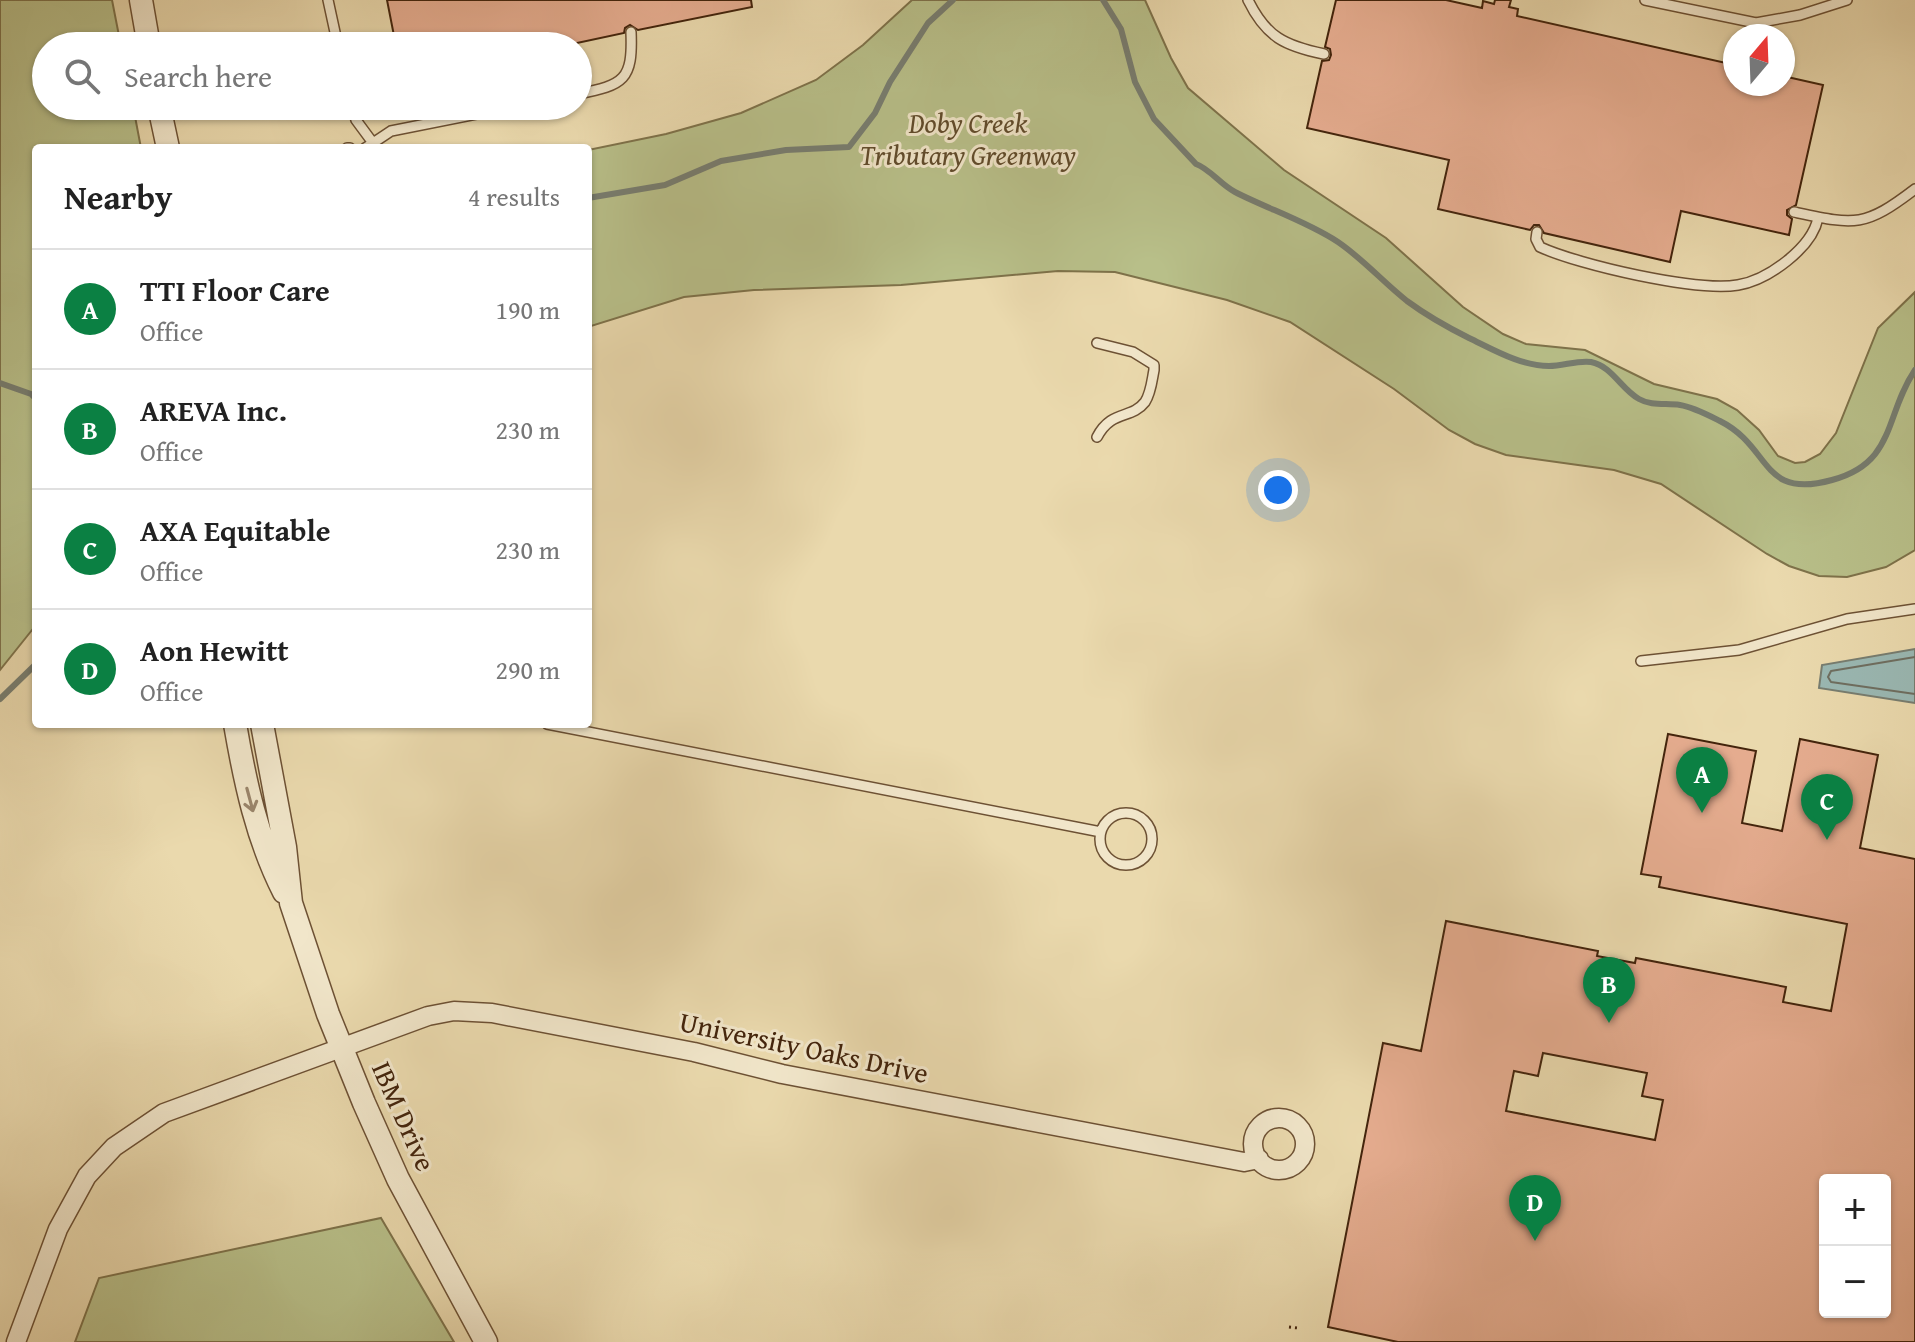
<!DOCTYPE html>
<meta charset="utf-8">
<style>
:root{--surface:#fff;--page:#f6f6f6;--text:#222;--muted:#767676;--line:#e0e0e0;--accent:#0b8043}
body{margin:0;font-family:"Gentium Book Plus",serif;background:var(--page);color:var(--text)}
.controls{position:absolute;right:24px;bottom:24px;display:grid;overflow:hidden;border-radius:8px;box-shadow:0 2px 6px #0004}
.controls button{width:72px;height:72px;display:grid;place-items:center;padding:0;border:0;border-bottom:2px solid var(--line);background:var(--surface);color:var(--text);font:40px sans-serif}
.compass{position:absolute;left:1723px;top:24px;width:72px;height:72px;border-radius:50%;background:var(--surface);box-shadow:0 2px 6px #0004;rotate:19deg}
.you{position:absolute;left:1278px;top:490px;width:28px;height:28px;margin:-20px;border:6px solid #fff;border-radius:50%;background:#1a73e8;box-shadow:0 0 0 12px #1a73e833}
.badge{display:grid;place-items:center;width:52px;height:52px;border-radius:50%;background:var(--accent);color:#fff;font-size:26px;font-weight:700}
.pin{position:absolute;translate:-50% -66px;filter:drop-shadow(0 2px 4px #0008)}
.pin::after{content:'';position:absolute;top:42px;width:28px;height:24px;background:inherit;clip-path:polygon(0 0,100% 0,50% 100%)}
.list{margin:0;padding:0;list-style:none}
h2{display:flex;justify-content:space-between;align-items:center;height:104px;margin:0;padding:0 32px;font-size:34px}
h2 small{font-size:26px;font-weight:400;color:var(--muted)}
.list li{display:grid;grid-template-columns:52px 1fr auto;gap:24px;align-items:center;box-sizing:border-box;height:120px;padding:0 32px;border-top:2px solid var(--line)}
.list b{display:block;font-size:30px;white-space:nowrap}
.list p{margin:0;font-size:26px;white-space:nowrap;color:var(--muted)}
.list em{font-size:26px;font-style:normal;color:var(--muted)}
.icon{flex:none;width:44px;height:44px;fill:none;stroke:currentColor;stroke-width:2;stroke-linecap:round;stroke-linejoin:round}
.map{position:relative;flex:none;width:1915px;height:1342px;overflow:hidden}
.search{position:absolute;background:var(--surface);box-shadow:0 2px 6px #0004;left:32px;top:32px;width:560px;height:88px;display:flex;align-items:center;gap:20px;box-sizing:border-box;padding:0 28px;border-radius:44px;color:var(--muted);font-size:30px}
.panel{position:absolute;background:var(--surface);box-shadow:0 2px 6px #0004;left:32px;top:144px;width:560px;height:584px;border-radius:8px}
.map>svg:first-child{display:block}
.green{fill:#b8bf89;stroke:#7e724a;stroke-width:2}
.water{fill:#9ab8b3;stroke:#777d70;stroke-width:2}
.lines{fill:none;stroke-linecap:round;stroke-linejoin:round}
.shore{stroke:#6e6e60;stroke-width:2}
.stream{stroke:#777d70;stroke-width:6}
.building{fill:#e5ac8f;stroke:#43240c;stroke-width:2;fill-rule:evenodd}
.service-casing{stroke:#6d5134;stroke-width:12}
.minor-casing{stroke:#6d5134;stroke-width:21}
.tertiary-casing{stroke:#6d5134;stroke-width:25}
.path{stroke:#43240c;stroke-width:3;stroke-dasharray:2 4;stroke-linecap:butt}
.service{stroke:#f1e6ca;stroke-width:9}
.minor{stroke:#f1e6ca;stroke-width:18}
.tertiary{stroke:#f1e6ca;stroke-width:22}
.oneway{stroke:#9a856b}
.labels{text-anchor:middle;stroke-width:6;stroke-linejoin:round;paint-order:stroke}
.park-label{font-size:28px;font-style:italic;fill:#604b2b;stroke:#f1e6ca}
.street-label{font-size:28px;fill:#43240c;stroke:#f1e6ca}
</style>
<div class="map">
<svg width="1915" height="1342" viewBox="0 0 1915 1342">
<rect width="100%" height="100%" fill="#ead9ad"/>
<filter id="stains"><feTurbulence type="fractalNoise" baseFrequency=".0025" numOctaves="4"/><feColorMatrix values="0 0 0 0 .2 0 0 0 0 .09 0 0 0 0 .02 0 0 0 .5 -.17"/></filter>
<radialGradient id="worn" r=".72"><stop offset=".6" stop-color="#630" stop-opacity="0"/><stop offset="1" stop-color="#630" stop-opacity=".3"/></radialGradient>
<path class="green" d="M0,0H112L121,46H46V106H133L141,148H36V625L0,670Z
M912,0H1145L1171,58L1188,88L1284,170L1386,238L1463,307L1503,334L1526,344L1585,350L1654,384L1717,399L1737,410L1759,430L1778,456L1795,463L1805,462L1820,454L1836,433L1878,328L1915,292V550L1886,567L1847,577L1819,576L1789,566L1767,554L1661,484L1614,470L1506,455L1475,444L1449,430L1394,389L1290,322L1227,300L1115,272L1058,271L901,285L754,290L684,297L588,327V150L666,134L741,113L816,80L863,45Z
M381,1218L454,1342H75L99,1278Z"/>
<path class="water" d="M1915,649V703L1819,688L1822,665Z"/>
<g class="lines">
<path class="shore" d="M1915,657L1831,671L1828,677L1831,682L1915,694"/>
<path class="stream" d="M1103,0L1121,29L1135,82L1154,119L1196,164C1210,169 1221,185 1235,192C1268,209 1306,221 1338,242C1363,259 1383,282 1407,301C1426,315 1449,328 1469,338C1494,350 1521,366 1549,366C1563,366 1578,360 1591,362C1612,366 1621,389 1639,399C1651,406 1666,403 1680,405C1693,407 1708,415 1720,421C1772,447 1760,500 1832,480C1896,463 1884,416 1915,370
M588,198L665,185L721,161L786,150L849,147L875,113L890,82L928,23L953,0
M0,383L31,394L36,399
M0,699L36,664"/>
</g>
<path class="building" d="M387,0H751L752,7L638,30L630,25L625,28L624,33L563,46H396Z
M1336,0H1446L1482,8L1483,1L1494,4L1495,0H1511L1509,7L1518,9L1517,16L1735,65V84H1783V76L1823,85L1796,205L1787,210V215L1792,219L1789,235L1681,211L1670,262L1544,233L1539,225H1534L1530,230L1438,209L1449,160L1307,128L1322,61L1329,60L1331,55L1330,49L1325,47Z
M1668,734L1756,751L1742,823L1782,831L1800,739L1878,755L1860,848L1915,859V1342H1398L1328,1327L1383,1043L1421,1051L1446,921L1598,951L1597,956L1635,963L1636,958L1786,987L1783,1002L1831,1011L1847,924L1659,887L1661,877L1641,874ZM1543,1053L1647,1073L1642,1096L1663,1100L1655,1140L1506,1111L1514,1071L1538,1076ZM1825,1180H1885V1312H1825Z"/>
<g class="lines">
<g class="service-casing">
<path id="service" d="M328,0L338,46
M1248,0C1266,37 1285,46 1324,54
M1645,0L1756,23L1800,15L1847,0
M578,94C624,85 633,80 631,32
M352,106L356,120L373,143L365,148
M373,143L391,131L517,106
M347,148H350
M1794,212C1855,225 1864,228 1915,189
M1537,232L1536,239L1540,247C1579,265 1697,292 1738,285C1768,280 1812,248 1818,218
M1097,437C1112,409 1131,420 1145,402C1151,393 1152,380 1154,370V365L1133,352L1097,343
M1641,661L1739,650L1847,619L1915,609
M547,724L1101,832
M1100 839a26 26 0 1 1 52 0a26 26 0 1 1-52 0Z"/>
</g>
<g class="minor-casing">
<path id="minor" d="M1253 1144a26 26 0 1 1 52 0a26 26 0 1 1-52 0Z
M16,1342L58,1229L87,1176L114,1147L164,1113L428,1016L454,1011L492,1013L694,1052L782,1074L1244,1162L1259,1159"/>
</g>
<g class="tertiary-casing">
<path id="tertiary" d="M141,0L149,46
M159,106L168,148
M235,724C245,782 257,839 284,892
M262,724L285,847L291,903L328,1014L364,1103L398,1179L486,1342"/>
</g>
<path class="path" d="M1289,1327L1298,1328"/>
<use href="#service" class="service"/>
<use href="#minor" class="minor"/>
<use href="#tertiary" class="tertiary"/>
</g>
<defs><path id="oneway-shaft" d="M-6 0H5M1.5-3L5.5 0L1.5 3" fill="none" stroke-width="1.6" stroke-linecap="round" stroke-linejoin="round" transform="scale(2)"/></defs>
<use class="oneway" href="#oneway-shaft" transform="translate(250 800) rotate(75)"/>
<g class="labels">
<g class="park-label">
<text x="968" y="133">Doby Creek<tspan x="968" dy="32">Tributary Greenway</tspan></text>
</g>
<g class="street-label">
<text transform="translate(804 1047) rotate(12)" y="10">University Oaks Drive</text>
<text transform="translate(404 1116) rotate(66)" y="10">IBM Drive</text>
</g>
</g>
<rect width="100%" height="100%" filter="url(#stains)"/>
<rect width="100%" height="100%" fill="url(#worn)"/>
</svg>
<div class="controls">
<button>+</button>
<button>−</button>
</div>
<svg class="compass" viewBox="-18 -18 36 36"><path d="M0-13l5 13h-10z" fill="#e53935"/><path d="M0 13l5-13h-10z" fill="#767676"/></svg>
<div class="you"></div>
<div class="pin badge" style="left:1702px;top:813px">A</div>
<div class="pin badge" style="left:1609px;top:1023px">B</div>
<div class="pin badge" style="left:1827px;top:840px">C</div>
<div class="pin badge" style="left:1535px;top:1241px">D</div>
<div class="search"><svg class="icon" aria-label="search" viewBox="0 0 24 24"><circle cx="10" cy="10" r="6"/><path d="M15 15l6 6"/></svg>Search here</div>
<section class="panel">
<h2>Nearby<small>4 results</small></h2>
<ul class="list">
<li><span class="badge">A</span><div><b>TTI Floor Care</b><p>Office</p></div><em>190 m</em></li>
<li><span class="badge">B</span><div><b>AREVA Inc.</b><p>Office</p></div><em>230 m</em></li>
<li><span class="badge">C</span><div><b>AXA Equitable</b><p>Office</p></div><em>230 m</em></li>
<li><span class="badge">D</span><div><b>Aon Hewitt</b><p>Office</p></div><em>290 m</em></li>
</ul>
</section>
</div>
